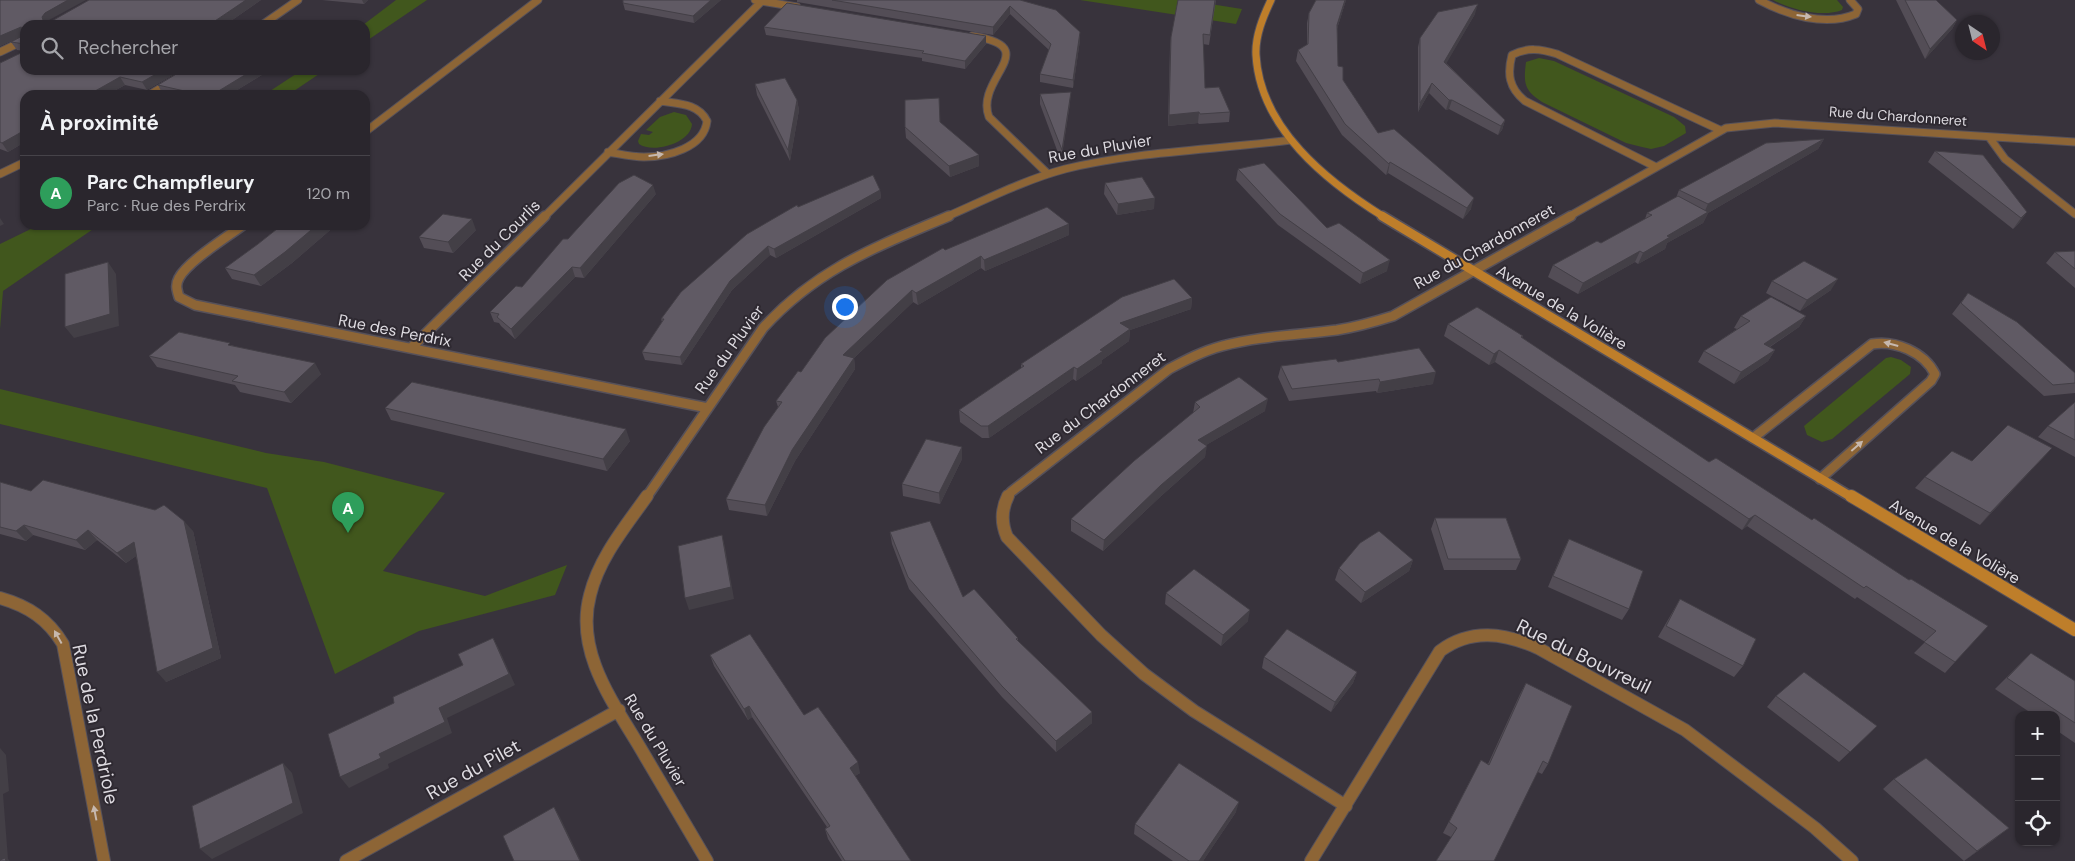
<!DOCTYPE html>
<html lang="fr">
<meta charset="utf-8">
<style>
:root{--surface:#2a262d;--page:#363239;--text:#f1f3f6;--muted:#a5a5aa;--line:#464349;--accent:#1a73e8}
body{margin:0;font-family:"DM Sans",sans-serif;background:var(--page);color:var(--text)}
.controls{position:absolute;right:15px;bottom:15px;display:grid;overflow:hidden;border-radius:10px;box-shadow:0 1px 4px #0004}
.controls button{width:45px;height:45px;display:grid;place-items:center;padding:0;border:0;border-bottom:1px solid var(--line);background:var(--surface);color:var(--text);font:25px sans-serif}
.compass{position:absolute;left:1955px;top:15px;width:45px;height:45px;border-radius:50%;background:var(--surface);box-shadow:0 1px 4px #0004;rotate:145deg}
.you{position:absolute;left:844px;top:306px;width:18px;height:18px;margin:-12px;border:4px solid #fff;border-radius:50%;background:#1a73e8;box-shadow:0 0 0 8px #1a73e833}
.badge{display:grid;place-items:center;width:32px;height:32px;border-radius:50%;background:var(--accent);color:#fff;font-size:16px;font-weight:700}
.pin{position:absolute;translate:-50% -41px;filter:drop-shadow(0 1px 2px #0008)}
.pin::after{content:'';position:absolute;top:26px;width:18px;height:15px;background:inherit;clip-path:polygon(0 0,100% 0,50% 100%)}
.list{margin:0;padding:0;list-style:none}
h2{display:flex;justify-content:space-between;align-items:center;height:65px;margin:0;padding:0 20px;font-size:21px}
h2 small{font-size:16px;font-weight:400;color:var(--muted)}
.list li{display:grid;grid-template-columns:32px 1fr auto;gap:15px;align-items:center;box-sizing:border-box;height:75px;padding:0 20px;border-top:1px solid var(--line)}
.list b{display:block;font-size:19px;white-space:nowrap}
.list p{margin:0;font-size:16px;white-space:nowrap;color:var(--muted)}
.list em{font-size:16px;font-style:normal;color:var(--muted)}
.icon{flex:none;width:28px;height:28px;fill:none;stroke:currentColor;stroke-width:2;stroke-linecap:round;stroke-linejoin:round}
.map{position:relative;flex:none;width:2075px;height:861px;overflow:hidden}
.search{position:absolute;background:var(--surface);box-shadow:0 1px 4px #0004;left:20px;top:20px;width:350px;height:55px;display:flex;align-items:center;gap:12px;box-sizing:border-box;padding:0 18px;border-radius:15px;color:var(--muted);font-size:19px}
.panel{position:absolute;background:var(--surface);box-shadow:0 1px 4px #0004;left:20px;top:90px;width:350px;height:140px;border-radius:15px}
.map>svg:first-child{display:block}
.green{fill:#41571d}
.lines{fill:none;stroke-linecap:round;stroke-linejoin:round}
.street-far2-casing{stroke:#56515a;stroke-width:9}
.street-far1-casing{stroke:#56515a;stroke-width:12}
.street-casing{stroke:#56515a;stroke-width:14}
.secondary-far2-casing{stroke:#56515a;stroke-width:9}
.secondary-far1-casing{stroke:#56515a;stroke-width:12}
.secondary-casing{stroke:#56515a;stroke-width:14}
.street-far2{stroke:#8d6536;stroke-width:7}
.street-far1{stroke:#8d6536;stroke-width:9}
.street{stroke:#8d6536;stroke-width:12}
.secondary-far2{stroke:#be7e2a;stroke-width:7}
.secondary-far1{stroke:#be7e2a;stroke-width:9}
.secondary{stroke:#be7e2a;stroke-width:12}
.wall{fill:#534d56}
.shaded-wall{fill:#433f46}
.building{fill:#605a64;stroke:#433f46}
.oneway{fill:#c6b8ae}
.labels{text-anchor:middle;stroke-width:4;stroke-linejoin:round;paint-order:stroke}
.far-street-label{font-size:14px;fill:#dedbe1;stroke:#2e2931}
.street-label{font-size:16px;fill:#dedbe1;stroke:#2e2931}
.near-street-label{font-size:19px;fill:#dedbe1;stroke:#2e2931}
</style>
<div class="map">
<svg width="2075" height="861" viewBox="0 0 2075 861">
<rect width="100%" height="100%" fill="#38333c"/>
<path class="green" d="M396,0H427L365,42V25H363Z
M1080,0H1185L1242,9L1236,24Z
M1773,0H1837L1843,7L1842,10C1822,18 1790,9 1773,0Z
M1539,58L1554,61L1674,117L1685,126L1686,133L1664,146L1651,149L1642,147L1626,143L1544,103C1525,91 1523,85 1526,62Z
M302,70H325L288,95H264Z
M674,112L686,115L692,124C691,143 653,154 639,144L638,141L641,134L649,135L653,132L646,130L660,117Z
M39,225H99L3,291L0,329V244Z
M1891,357L1901,360L1911,367L1910,374L1832,439L1822,442L1807,435L1804,426L1886,358Z
M0,389L266,453L324,462L445,493L383,571L485,596L567,565L555,595L419,631L335,674L267,488L0,424Z"/>
<g class="lines">
<g class="street-far2-casing">
<path id="street-far2" d="M755,0L797,7
M1759,0C1787,15 1825,27 1856,14L1858,9L1850,0
M262,25L298,0
M972,36C1046,47 974,78 989,117L1048,174
M0,52L25,40
M149,95L191,70
M365,132L538,0
M1989,137L2005,159L2075,214
M608,152C620,154 632,157 644,157C667,157 704,148 707,121C698,103 678,104 660,101
M1656,167L1525,101C1509,88 1507,74 1512,55C1527,47 1541,49 1557,54L1720,130
M0,174L25,162
M544,217L762,1
M946,217C985,200 1024,180 1065,169C1139,151 1216,150 1291,140
M1568,217L1726,128L1775,123L2075,142"/>
</g>
<g class="street-far1-casing">
<path id="street-far1" d="M243,225C226,238 188,261 179,278C175,285 177,290 179,297L195,305L708,408
M411,348L545,216
M1753,438L1872,344C1895,340 1924,352 1935,374L1931,381L1820,479
M646,498L763,328C818,268 876,247 949,216
M1007,498L1011,492L1169,369C1186,360 1203,351 1222,346C1259,336 1299,335 1337,330C1356,327 1374,322 1393,316L1571,216"/>
</g>
<g class="street-casing">
<path id="street" d="M647,496C625,527 599,558 590,595C574,655 617,707 645,756C666,791 686,826 707,861
M1008,496C1001,510 1001,523 1007,537L1101,635L1144,674L1194,711L1346,806
M0,598C28,606 48,619 63,644L104,861
M346,861L619,710
M1311,861L1440,651C1471,628 1504,633 1538,648L1685,730L1815,828L1852,861"/>
</g>
<g class="secondary-far2-casing">
<path id="secondary-far2" d="M1271,0C1263,17 1255,36 1256,55C1260,128 1326,181 1384,217"/>
</g>
<g class="secondary-far1-casing">
<path id="secondary-far1" d="M1382,216L1853,498"/>
</g>
<g class="secondary-casing">
<path id="secondary" d="M1851,496L2075,630"/>
</g>
<use href="#street-far2" class="street-far2"/>
<use href="#street-far1" class="street-far1"/>
<use href="#street" class="street"/>
<use href="#secondary-far2" class="secondary-far2"/>
<use href="#secondary-far1" class="secondary-far1"/>
<use href="#secondary" class="secondary"/>
</g>
<path class="wall" d="M0,0L49,20V22L261,0L225,25H25V51L17,50L11,42L18,38L0,46Z
M322,0H368L364,4Z
M623,0H721L694,23L625,10L623,3Z
M797,0H1020L1080,32V40L1073,88L1040,82V74L1049,50L1010,14L993,35L797,2Z
M1216,0L1209,45L1203,44L1205,88L1230,112L1229,122L1199,124L1198,123L1168,126L1170,47L1171,37Z
M1316,0H1346L1337,29L1338,66L1343,80L1378,133L1471,209L1463,219L1388,173L1386,175L1342,135L1296,61L1298,50L1307,45V23L1309,13Z
M1896,0H1936L1957,20L1952,29L1925,59Z
M1475,14L1446,63L1505,120L1502,130L1498,135L1449,109L1446,110L1429,93L1418,112V47L1420,38Z
M764,27L986,44L965,69L922,61V58L766,35Z
M0,63L181,70L147,90L125,85L107,95H25V142L8,152L0,149Z
M183,70H270L229,95H170L162,93L158,85Z
M755,84L797,100L799,110L790,161L757,95Z
M1040,94L1070,103L1061,161L1040,104Z
M940,122L979,166L950,177L906,138L905,127Z
M1824,139L1818,149L1708,213L1703,223L1667,243L1665,249L1638,264L1635,262L1578,294L1548,277L1553,265L1601,243L1645,219L1647,213L1676,198L1679,190Z
M1935,151L2027,212L2019,223L2013,229L1928,162Z
M1238,169L1387,271L1360,284L1278,225L1236,180Z
M1105,183L1154,209L1117,215L1104,194Z
M880,190L881,198L776,258L770,255L732,290L682,365L645,360L642,352L662,322L661,319L798,207Z
M656,194L584,278L575,277L515,339L501,326L499,323L494,322L490,312L522,287L568,239Z
M282,225H336L292,263L261,286L232,279L225,268L258,244Z
M476,230L453,253L424,248L419,237Z
M1069,235L985,271L981,268L918,305L913,302L854,358L855,369L795,461L767,516L729,510L726,499L778,407L776,401L801,372L945,250Z
M2075,251V288L2046,263L2055,252Z
M1772,281L1831,290L1800,311L1766,293Z
M1968,293L2075,373V393L2044,396L1952,314Z
M1192,298L1191,309L1130,330L1129,341L1102,360V363L1076,381L1073,379L989,438H982L960,422L959,410L1021,368V364Z
M1741,316H1806L1799,327L1770,347L1775,350L1768,361L1734,384L1698,362L1704,351L1737,329L1734,328Z
M1448,324L1523,336L1522,338L1709,462L1812,520L1909,580L1955,662L1945,673L1914,653L1925,642L1857,597L1855,599L1747,526L1742,530L1495,362L1489,365L1444,336Z
M231,345L321,374L291,403L240,392L235,385L157,367L149,356Z
M1338,362L1433,384L1377,393L1376,391L1289,401L1278,377L1281,366Z
M1195,402L1265,411L1206,445L1205,457L1160,497L1103,551L1071,531V519L1193,413Z
M2075,402V457L2038,437L2048,426Z
M385,408L630,441L607,471L391,420Z
M2052,448L1980,525L1915,488L1925,477L1972,461Z
M962,459L940,504L903,496L902,484Z
M0,482L31,491L193,531L221,658L166,682L136,556L126,563L97,540L85,550L33,535L26,541L0,534Z
M1435,518L1521,559L1516,570H1444L1431,529Z
M890,532L963,597L1018,638V641L1092,712V723L1056,752L1002,697L909,589L892,544Z
M1569,539L1629,609L1622,620L1548,587L1563,551Z
M1413,560L1409,571L1361,603L1335,580L1339,568Z
M1166,593L1248,621L1221,646L1165,604Z
M1680,599L1743,666L1734,677L1658,637Z
M2031,653L2075,681V743L2056,730V715H2034L1995,689Z
M710,655L804,715L860,773L855,776L911,861H842L828,839L825,829L827,827L752,717L748,720L714,666Z
M1264,657L1357,672L1353,683L1331,712L1262,668Z
M1526,683L1548,764L1542,774L1538,772L1451,837L1443,833L1481,760L1488,764L1520,694Z
M1776,696L1877,726L1839,762L1767,707Z
M1894,779L1996,838L1964,861L1883,789Z
M1236,812L1203,861H1173L1134,834L1135,824Z"/>
<path class="shaded-wall" d="M68,0H86L49,20L47,24L43,20L42,17L45,13Z
M246,0H261L225,25H209Z
M362,0H368L364,4Z
M711,0H721L694,23L693,16Z
M1345,0H1346L1335,35L1337,25Z
M1478,4L1475,14L1442,71L1444,62Z
M1010,6V14L993,35V27Z
M1957,20L1952,29L1925,59L1930,49Z
M21,27L25,33V35L0,46V36Z
M1080,32V40L1073,88V80Z
M986,36V44L965,69V61Z
M163,70H181L147,90L142,82Z
M253,70H270L229,95H212Z
M120,77L125,85L107,95H88Z
M1432,83L1429,93L1418,112L1420,103Z
M1071,92L1070,103L1061,161L1062,150Z
M797,100L799,110L790,161L788,150Z
M1449,100H1452L1449,109L1446,110Z
M1199,112L1198,123L1168,126L1169,115Z
M1505,120L1502,130L1498,135L1501,126Z
M25,130V142L8,152L2,143Z
M1824,139L1818,149L1708,213L1703,223L1667,243L1665,249L1638,264L1643,253L1667,236L1703,215L1708,204Z
M979,155V166L950,177L949,166Z
M1390,162L1388,173L1386,175L1389,164Z
M653,185L656,194L584,278L580,268Z
M880,190L881,198L776,258L774,249Z
M1155,198L1154,209L1117,215L1118,204Z
M1474,198L1471,209L1463,219L1467,208Z
M2027,212L2019,223L2013,229L2021,218Z
M0,218L4,224L0,226Z
M472,219L476,230L453,253L448,242Z
M1069,224V235L985,271L984,260Z
M317,225H336L292,263L261,286L254,275Z
M768,246L770,255L732,290L682,365L680,357L730,281Z
M1640,251L1635,262L1578,294L1583,283Z
M981,256V268L918,305L916,293Z
M1390,260L1387,271L1360,284L1363,273Z
M108,262L116,274L119,326L74,338L65,327Z
M572,267L575,277L515,339L511,329Z
M1838,279L1831,290L1800,311L1807,300Z
M912,290L913,302L854,358L855,369L795,461L767,516L765,505L792,450L843,355Z
M1192,298L1191,309L1130,330L1129,341L1102,360V363L1076,381L1077,369L1100,350L1120,323Z
M1806,316L1799,327L1757,355L1764,344Z
M1499,350L1495,362L1489,365L1494,354Z
M1775,350L1768,361L1734,384L1741,372Z
M315,363L321,374L291,403L284,392Z
M1074,367L1073,379L989,438L988,426Z
M1436,372L1433,384L1377,393L1380,382Z
M1268,399L1265,411L1196,451L1198,440Z
M626,429L630,441L607,471L603,459Z
M1207,446L1205,457L1160,497L1103,551L1104,540L1161,485Z
M962,447V459L940,504L939,493Z
M2052,448L2042,459L1980,525L1990,513Z
M1755,515L1747,526L1742,530L1749,519Z
M184,521L193,531L221,658L166,682L157,672Z
M24,525L33,535L26,541L16,531Z
M88,530L97,540L85,550L76,540Z
M722,535L725,547L734,599L689,610L685,598Z
M134,542L142,552L126,563L117,553Z
M1413,560L1409,571L1361,603L1365,592Z
M1250,610L1248,621L1221,646L1223,635Z
M493,638L499,649L515,685L447,718L452,733L388,764L389,768L349,788L340,777L379,754L439,708Z
M1357,672L1353,683L1331,712L1335,702Z
M749,706L752,717L748,720L744,709Z
M1092,712V723L1056,752V741Z
M0,748L6,755L9,791L3,794L8,859L10,861H0Z
M858,762L860,773L852,778L850,768Z
M283,763L292,773L303,813L212,859L200,849Z
M1239,802L1236,812L1203,861H1199Z
M554,807L560,817L581,861H580Z
M2009,828L1996,838L1964,861L1977,851Z"/>
<path class="building" d="M0,0H68L45,13L42,17L43,20L50,22L89,0H246L209,25H25V44L11,42L24,35V29L21,27L0,36Z
M623,0H711L693,16L623,3Z
M832,0H1020L1056,10L1080,32L1073,80L1040,74L1051,44L1010,6L993,27Z
M1178,0H1215L1210,35L1203,34L1205,88L1219,87L1230,112L1200,114L1199,112L1169,115L1171,37Z
M1316,0H1345L1337,25L1338,66L1343,67V80L1378,133L1394,129L1474,198L1467,208L1390,162L1389,164L1345,124L1298,50L1308,44L1309,13Z
M1905,0H1936L1957,20L1930,49Z
M787,3L986,36L965,61L922,53L924,51L764,27Z
M1478,4L1444,62L1505,120L1501,126L1452,100H1449L1432,83L1420,103V38L1438,12Z
M25,51V70H163L142,82L120,77L88,95H25V130L2,143L0,142V63Z
M183,70H253L212,95H202L158,85Z
M785,78L797,100L788,150L755,84Z
M1071,92L1062,150L1040,94Z
M939,98L940,122L979,155L949,166L905,127V100Z
M1824,139L1708,204L1679,190L1766,143Z
M1935,151L1983,155L2027,212L2021,218Z
M1264,163L1327,228L1339,223L1390,260L1363,273L1280,214L1238,169Z
M634,175L653,185L580,268L572,267L511,329L497,317L499,314L490,312L516,286L522,287L563,239H568L619,183Z
M873,175L880,190L774,249L768,246L730,281L680,357L642,352L664,319H661L681,292L747,234L797,205L798,207Z
M1142,177L1155,198L1118,204L1105,183Z
M1678,196L1708,212L1667,236L1670,237L1643,253L1640,251L1583,283L1553,265L1597,241L1601,243L1652,215L1647,213Z
M1047,207L1069,224L984,260L981,256L916,293L912,290L843,355L854,358L792,450L765,505L726,499L764,427L782,402L776,401L798,371L801,372L825,338L887,280L943,248L945,250Z
M443,214L472,219L448,242L419,237Z
M282,225H317L285,252L254,275L225,268L258,244Z
M2075,251V269L2055,252Z
M1804,261L1838,279L1807,300L1772,281Z
M108,262L110,314L65,327V274Z
M1174,279L1192,298L1120,323L1130,329L1100,350L1103,351L1077,369L1074,367L988,426H981L959,410L1024,366L1021,364L1122,297Z
M1968,293L2017,322L2075,373V383L2053,385L1961,303Z
M1771,297L1806,316L1764,344L1775,350L1741,372L1704,351L1750,321L1741,316Z
M1477,307L1523,336L1521,337L1709,462L1716,458L1812,520L1814,518L1909,580L1911,579L1988,626L1955,662L1924,642L1936,631L1866,586L1864,588L1755,515L1749,519L1499,350L1494,354L1448,324Z
M179,332L230,343L228,345L315,363L284,392L232,381L238,376L149,356Z
M1419,348L1436,372L1380,382L1379,379L1292,389L1281,366L1336,359L1338,362Z
M1239,377L1268,399L1198,440L1207,446L1161,485L1104,540L1071,519L1134,461L1200,407L1195,402Z
M412,382L626,429L603,459L385,408Z
M2075,402V440L2048,426Z
M2008,425L2052,448L1990,513L1925,477L1952,451L1972,461Z
M926,439L962,447L939,493L902,484Z
M43,480L155,510L164,505L184,521L213,648L157,672L134,542L117,553L88,530L76,540L24,525L16,531L0,527V482L31,491Z
M1435,518H1506L1521,559H1448Z
M930,521L963,597L974,589L1018,638L1016,639L1092,712L1056,741L1002,686L908,577L890,532Z
M1379,531L1413,560L1365,592L1339,568L1360,543Z
M722,535L731,587L685,598L678,546Z
M1569,539L1643,571L1629,609L1553,576Z
M1194,569L1250,610L1223,635L1166,593Z
M1680,599L1756,639L1743,666L1666,626Z
M1287,629L1357,672L1335,702L1264,657Z
M750,634L804,715L818,707L858,762L850,768L911,861H845L825,829L830,826L749,706L744,709L710,655Z
M493,638L509,674L439,708L445,722L379,754L381,758L340,777L328,734L394,703L393,697L463,665L458,654Z
M2031,653L2075,681V723L2007,678Z
M1804,672L1877,726L1850,752L1776,696Z
M1526,683L1572,706L1548,764L1543,761L1494,861H1436L1457,828L1449,822L1481,760L1489,765Z
M1926,758L2009,828L1977,851L1894,779Z
M283,763L293,803L200,849L192,806Z
M1179,763L1239,802L1199,861H1189L1135,824Z
M554,807L580,861H514L503,836Z
M5,858L6,861H0V860Z"/>
<defs><path id="oneway-solid" d="M-6-.8H1V-3.2L6.5 0L1 3.2V.8H-6Z" transform="scale(1.25)"/></defs>
<g class="oneway">
<use href="#oneway-solid" transform="translate(1804 16) rotate(7)"/>
<use href="#oneway-solid" transform="translate(656 155) rotate(-7)"/>
<use href="#oneway-solid" transform="translate(1891 344) rotate(-165)"/>
<use href="#oneway-solid" transform="translate(1857 446) rotate(-41)"/>
<use href="#oneway-solid" transform="translate(58 637) rotate(-119)"/>
<use href="#oneway-solid" transform="translate(95 813) rotate(-101)"/>
</g>
<g class="labels">
<g class="far-street-label">
<text transform="translate(1898 116) rotate(4)" y="5">Rue du Chardonneret</text>
</g>
<g class="street-label">
<text transform="translate(1100 148) rotate(-10)" y="6">Rue du Pluvier</text>
<text transform="translate(499 240) rotate(-45)" y="6">Rue du Courlis</text>
<text transform="translate(1484 246) rotate(-29)" y="6">Rue du Chardonneret</text>
<text transform="translate(1562 307) rotate(31)" y="6">Avenue de la Volière</text>
<text transform="translate(395 330) rotate(11)" y="6">Rue des Perdrix</text>
<text transform="translate(729 349) rotate(-54)" y="6">Rue du Pluvier</text>
<text transform="translate(1100 402) rotate(-37)" y="6">Rue du Chardonneret</text>
<text transform="translate(1955 541) rotate(31)" y="6">Avenue de la Volière</text>
<text transform="translate(656 740) rotate(59)" y="6">Rue du Pluvier</text>
</g>
<g class="near-street-label">
<text transform="translate(1584 656) rotate(26)" y="7">Rue du Bouvreuil</text>
<text transform="translate(96 724) rotate(78)" y="7">Rue de la Perdriole</text>
<text transform="translate(473 769) rotate(-29)" y="7">Rue du Pilet</text>
</g>
</g>
</svg>
<div class="controls">
<button>+</button>
<button>−</button>
<button><svg class="icon" aria-label="locate" viewBox="0 0 24 24"><circle cx="12" cy="12" r="6"/><path d="M12 2v4M12 18v4M2 12h4M18 12h4"/></svg></button>
</div>
<svg class="compass" viewBox="-18 -18 36 36"><path d="M0-13l5 13h-10z" fill="#e53935"/><path d="M0 13l5-13h-10z" fill="#a5a5aa"/></svg>
<div class="you"></div>
<div class="pin badge" style="left:348px;top:533px;background:#2e9e5b">A</div>
<div class="search"><svg class="icon" aria-label="search" viewBox="0 0 24 24"><circle cx="10" cy="10" r="6"/><path d="M15 15l6 6"/></svg>Rechercher</div>
<section class="panel">
<h2>À proximité<small></small></h2>
<ul class="list">
<li><span class="badge" style="background:#2e9e5b">A</span><div><b>Parc Champfleury</b><p>Parc · Rue des Perdrix</p></div><em>120 m</em></li>
</ul>
</section>
</div>
